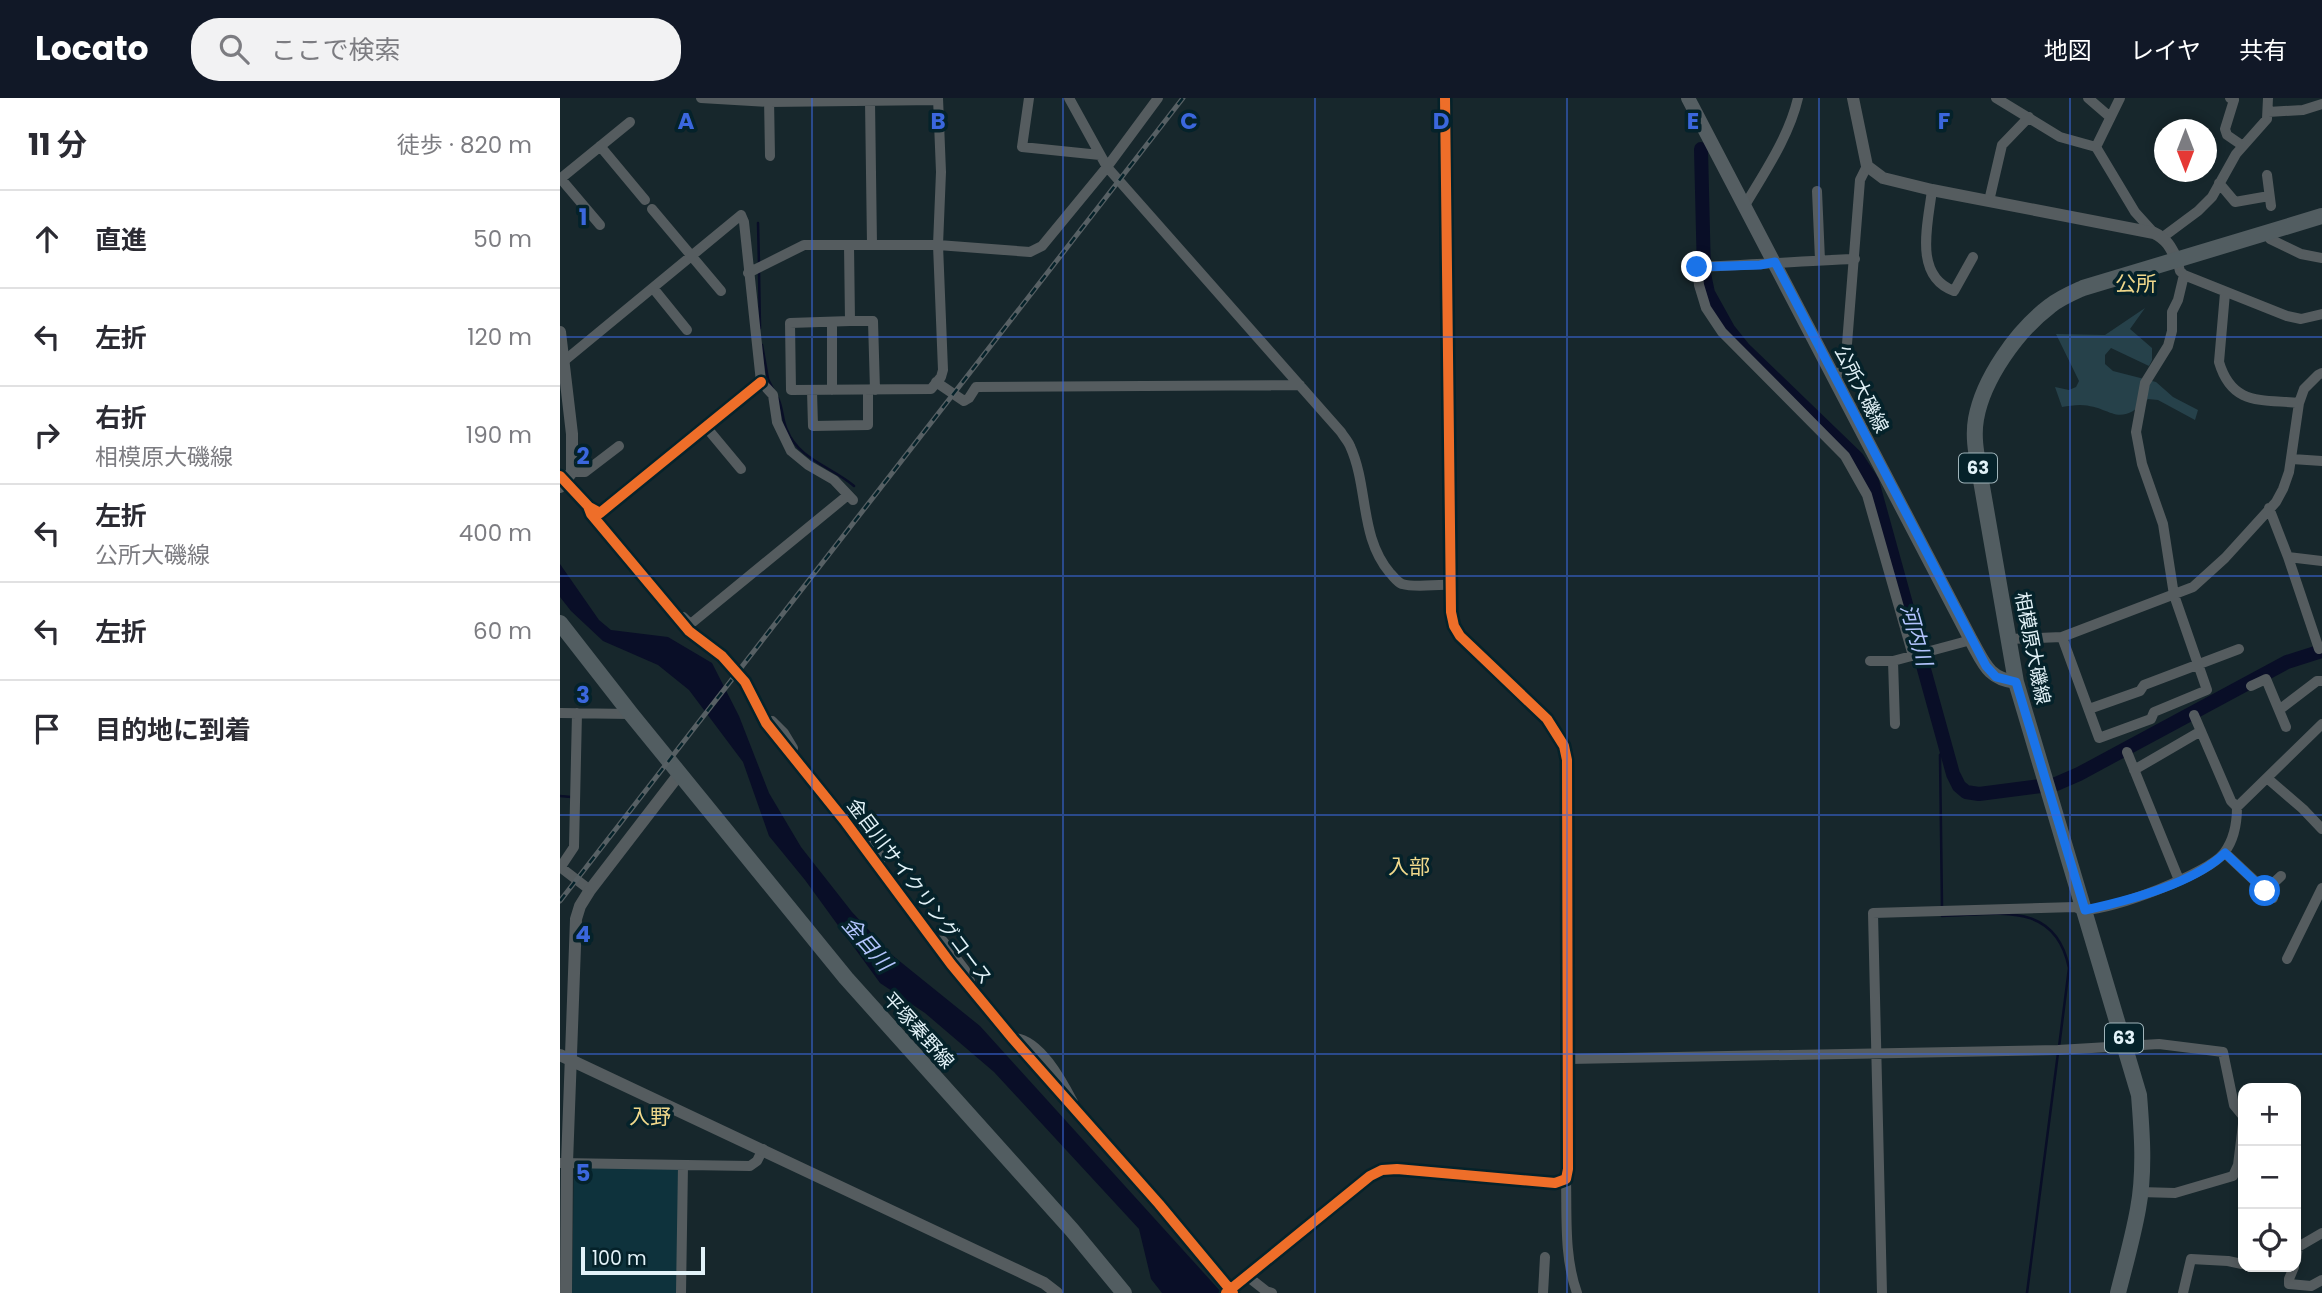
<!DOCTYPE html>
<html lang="ja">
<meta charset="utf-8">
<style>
:root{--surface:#fff;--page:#f2f2f3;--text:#2b2b33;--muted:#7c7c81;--line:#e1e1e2;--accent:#111827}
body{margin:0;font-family:Poppins,"Noto Sans JP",sans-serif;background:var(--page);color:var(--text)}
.controls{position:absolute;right:21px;bottom:21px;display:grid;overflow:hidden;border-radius:14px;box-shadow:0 4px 10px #0003}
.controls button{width:63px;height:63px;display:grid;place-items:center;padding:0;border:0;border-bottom:2px solid var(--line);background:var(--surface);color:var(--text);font:35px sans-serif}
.compass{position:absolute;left:1594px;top:21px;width:63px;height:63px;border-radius:50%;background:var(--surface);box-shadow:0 4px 10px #0003;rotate:180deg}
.scale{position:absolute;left:21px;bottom:18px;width:124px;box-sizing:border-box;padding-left:7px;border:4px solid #e2f2f8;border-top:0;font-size:19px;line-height:24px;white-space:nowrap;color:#e2f2f8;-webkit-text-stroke:5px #05222a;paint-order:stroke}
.stop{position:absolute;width:21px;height:21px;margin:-16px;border:5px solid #1a73e8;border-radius:50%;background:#fff}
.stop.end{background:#1a73e8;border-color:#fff;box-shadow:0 2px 7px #0008}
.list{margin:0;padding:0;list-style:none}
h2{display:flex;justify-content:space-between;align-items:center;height:91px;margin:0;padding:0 28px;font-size:30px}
h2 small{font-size:23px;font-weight:400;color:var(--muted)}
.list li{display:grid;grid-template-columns:46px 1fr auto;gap:21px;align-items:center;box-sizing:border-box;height:98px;padding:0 28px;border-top:2px solid var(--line)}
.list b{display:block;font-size:26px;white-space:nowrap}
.list p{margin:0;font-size:23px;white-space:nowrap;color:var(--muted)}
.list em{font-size:23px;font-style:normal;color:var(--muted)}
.icon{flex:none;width:38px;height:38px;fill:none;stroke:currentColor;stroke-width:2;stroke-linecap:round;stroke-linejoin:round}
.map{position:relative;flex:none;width:1762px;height:1195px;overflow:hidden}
header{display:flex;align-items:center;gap:42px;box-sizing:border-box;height:98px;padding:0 35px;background:var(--accent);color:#fff}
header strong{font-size:33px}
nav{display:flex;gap:38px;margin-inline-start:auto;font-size:24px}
.search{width:490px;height:63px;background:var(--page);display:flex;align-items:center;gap:18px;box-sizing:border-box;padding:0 24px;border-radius:28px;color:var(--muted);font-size:26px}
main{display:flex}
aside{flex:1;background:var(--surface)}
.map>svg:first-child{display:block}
.built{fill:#0e323c}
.green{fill:#26414a}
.water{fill:#090e27}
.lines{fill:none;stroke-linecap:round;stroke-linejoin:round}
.stream{stroke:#090e27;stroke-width:2.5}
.river{stroke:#090e27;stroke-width:14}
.minor{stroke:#555c5f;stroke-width:10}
.tertiary{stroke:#555c5f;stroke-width:12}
.secondary{stroke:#555e62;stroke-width:14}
.primary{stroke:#525d61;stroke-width:16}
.rail-casing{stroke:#576064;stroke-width:5}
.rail{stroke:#05222a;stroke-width:2.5;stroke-dasharray:8;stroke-linecap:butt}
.cycleway-casing{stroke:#05222a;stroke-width:15}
.cycleway{stroke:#ee6e29;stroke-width:10}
.route{stroke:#1a73e8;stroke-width:9}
.grid{fill:none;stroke:#3b67dd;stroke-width:2;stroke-opacity:0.55}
.labels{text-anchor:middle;stroke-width:7;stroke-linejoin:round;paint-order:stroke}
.shield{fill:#05222a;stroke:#a0b4ba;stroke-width:2}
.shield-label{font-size:18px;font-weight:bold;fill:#e2f2f8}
.street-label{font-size:19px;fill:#e2f2f8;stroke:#05222a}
.neighbourhood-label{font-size:21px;fill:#f0d88b;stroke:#05222a}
.water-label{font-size:21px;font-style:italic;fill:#b3c4fd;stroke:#05222a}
.grid-label{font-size:23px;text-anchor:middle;font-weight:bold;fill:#3b67dd;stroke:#05222a;stroke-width:7;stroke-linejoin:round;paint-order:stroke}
</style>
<header>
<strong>Locato</strong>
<div class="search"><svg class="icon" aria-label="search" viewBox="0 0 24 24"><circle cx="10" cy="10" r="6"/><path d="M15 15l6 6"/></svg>ここで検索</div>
<nav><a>地図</a><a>レイヤ</a><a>共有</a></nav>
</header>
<main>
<aside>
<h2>11 分<small>徒歩 · 820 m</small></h2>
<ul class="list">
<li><svg class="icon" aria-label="ahead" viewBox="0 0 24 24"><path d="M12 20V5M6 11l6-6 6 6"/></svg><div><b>直進</b></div><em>50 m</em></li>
<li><svg class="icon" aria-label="left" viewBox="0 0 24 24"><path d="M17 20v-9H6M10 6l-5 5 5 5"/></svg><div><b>左折</b></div><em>120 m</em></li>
<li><svg class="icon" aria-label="right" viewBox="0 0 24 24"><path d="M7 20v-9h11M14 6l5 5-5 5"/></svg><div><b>右折</b><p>相模原大磯線</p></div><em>190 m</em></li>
<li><svg class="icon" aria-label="left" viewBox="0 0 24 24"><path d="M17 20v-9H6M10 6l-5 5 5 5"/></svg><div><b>左折</b><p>公所大磯線</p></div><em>400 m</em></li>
<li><svg class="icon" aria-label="left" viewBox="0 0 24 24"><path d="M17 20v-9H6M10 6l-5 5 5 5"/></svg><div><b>左折</b></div><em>60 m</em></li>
<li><svg class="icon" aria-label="arrive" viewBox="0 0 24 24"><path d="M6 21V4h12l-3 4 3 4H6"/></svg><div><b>目的地に到着</b></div></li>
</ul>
</aside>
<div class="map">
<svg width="1762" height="1195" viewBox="0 0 1762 1195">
<rect width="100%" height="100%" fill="#17272c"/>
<path class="built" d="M14,1069L120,1070L118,1195H12Z"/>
<path class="green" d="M1585,210L1570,231L1592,250V262L1589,268L1551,250L1545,257V266L1553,273L1596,284L1613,299L1638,312L1635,322L1598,302L1588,301C1556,332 1553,308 1520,307C1514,307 1508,308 1502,309L1495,289L1509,292L1516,289L1519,283L1496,236L1545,237Z"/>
<path class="water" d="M0,466L39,522L51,532L108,539L152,565L179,618L209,695L241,749L292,814L332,857L420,928L662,1195H602L591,1181L579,1131L434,974L365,915L320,885L245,782L209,738L183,664L129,592L98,567L43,543L11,513L0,499Z"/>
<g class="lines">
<path class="stream" d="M198,125L199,167
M199,174L200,230
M202,247L208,281L213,291
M218,300C223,310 222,322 227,332C238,361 272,369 294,388
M0,698L11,699
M1382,809L1380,657L1386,651
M1382,816V818C1436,817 1495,801 1509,870L1499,949
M1467,1195L1498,955"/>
<path class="river" d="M1141,51L1144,176L1148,195L1168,231L1184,251L1297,360L1312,383L1393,676L1399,688L1406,694L1419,696L1496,686L1519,676L1727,564L1762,553"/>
<path class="minor" d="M141,0L209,4L378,2
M209,0L210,58
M469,0L462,49L540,57
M509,0L547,69L781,334C784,339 788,343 790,348C809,390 799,438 830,475C834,479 837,484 842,486C856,490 876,486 891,487
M1436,0L1500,39L1536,49L1575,114L1594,135
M1528,0L1550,19
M1670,0L1674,2L1665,31L1667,37L1683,48
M310,3L312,147
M1708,14L1743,12L1762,6
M40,48L85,102
M1536,49L1560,0
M1707,77L1711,108
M0,81L70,24
M1,81L40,127
M1659,85L1675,104L1709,98
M1372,92C1368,126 1353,178 1394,193L1413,159
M1257,93L1260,162
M1429,103L1442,47L1469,19
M1184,109C1204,75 1229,39 1238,0
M92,111L161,193
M1708,136L1710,141L1741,156L1762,160
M1603,139L1638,113L1652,99L1676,56L1707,21L1708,0
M289,147L290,223L230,225L231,292L371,291L381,279L383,272L378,147L381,74L378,0
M1295,161C1242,163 1190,167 1137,169L1139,187L1146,210L1162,234L1285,358L1307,397L1353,558
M1617,162L1620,173L1624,177L1727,218L1741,221L1762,216
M188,175L244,147H378L470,154L482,148L547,69L598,0
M93,190L127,232
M1665,195L1659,264C1672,308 1701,301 1739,305
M290,223H313L315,292
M272,224V292
M4,263L181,117L184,124L201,284L213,297L217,324L231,353L248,367L274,382L293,402
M1274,278L1285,271L1300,82L1307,68
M376,284L404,303L409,300L416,289L740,287
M252,293L253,328L308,327V292
M146,329L181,371
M1732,361L1762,363
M12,374H25L59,348
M0,378L29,409L40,415L201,284
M28,408L31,416L129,533L162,558L185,584L206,625L284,722L391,866L453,941L599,1106L673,1195
M1709,410L1728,459L1759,551
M1728,459L1762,463
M123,519L129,525L133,524L288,397
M1502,539L1539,640L1591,621L1594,614L1647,592L1614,497L1603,426L1582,366L1576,334L1585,285L1608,248L1612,233V214L1618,202L1624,177
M1449,541L1502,539L1633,489L1665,460L1716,404L1723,391L1729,374L1739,305L1744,291L1758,277L1762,275
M1310,563H1333L1411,542
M1333,563L1335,626
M1691,588L1706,581L1726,629
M1529,611L1580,593L1584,587L1679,551
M1719,612L1757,583H1762
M0,615L71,616
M212,623L224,635L233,650
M1567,654L1619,782
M1574,672L1641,633
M1707,680L1743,711L1762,731
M1677,709L1762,626
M290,731L301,732L321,758L319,771
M1665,755L1713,800
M0,769L30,792
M0,770L14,749L17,615
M1705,793L1721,778
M373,842L383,843L405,872L410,883
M1727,861L1762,790
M453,940C479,940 502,983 513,1004
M1009,961L1498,952L1599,946L1663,954L1674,1007L1683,1018
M0,1065L190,1068L197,1063L203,1051
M1006,1081C1007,1119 1004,1159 1017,1195
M1580,1094L1615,1095L1673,1078L1678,1067L1683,1026
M1736,1142L1738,1149L1736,1162
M1738,1149L1762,1135
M1734,1169L1729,1181V1186L1751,1188L1762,1182
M687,1178L706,1193L712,1195
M121,1195L123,1067
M983,1195L985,1159
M1322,1195L1313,815L1515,809C1516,810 1524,812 1525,812C1552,812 1648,776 1664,755C1674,742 1677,725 1677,709L1671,703L1634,617
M1623,1195L1631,1161L1668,1163L1682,1166"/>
<path class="tertiary" d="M1293,0L1307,68L1323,80L1372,92L1594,135C1607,141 1611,150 1617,162
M0,234L12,336V374L0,389
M0,957L463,1175L484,1185L497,1195
M6,1195L7,1065L16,821L20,808L30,792L120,675
M666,1195L810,1078L822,1072L837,1071L995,1085L1006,1081L1008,1071L1007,662L1004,648L987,621L900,538L894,528L891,514L885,0"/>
<path class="secondary" d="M1128,0L1411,542C1424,565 1428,581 1456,584"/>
<path class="primary" d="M0,525L71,616L286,880L512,1132L564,1195
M1558,1195C1565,1167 1573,1139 1578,1111C1585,1074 1582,1034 1579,997L1456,584L1419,371C1416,354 1413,338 1416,321C1423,281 1457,233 1490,208C1500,200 1512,195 1523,190L1762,118"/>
<g class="rail-casing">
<path id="rail" d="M0,803L623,0"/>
</g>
<use href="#rail" class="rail"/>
<g class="cycleway-casing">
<path id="cycleway" d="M0,378L29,409L40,415L201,284
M28,408L31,416L129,533L162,558L185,584L206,625L284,722L391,866L453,941L599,1106L673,1195
M666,1195L810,1078L822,1072L837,1071L995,1085L1006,1081L1008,1071L1007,662L1004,648L987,621L900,538L894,528L891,514L885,0"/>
</g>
<use href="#cycleway" class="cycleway"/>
</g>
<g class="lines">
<path class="route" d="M1137,169L1200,167L1215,164L1426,568L1436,579L1456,584L1525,812C1567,803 1634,785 1665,755L1705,793"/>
</g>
<path class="grid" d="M252,0V1195M503,0V1195M755,0V1195M1007,0V1195M1259,0V1195M1510,0V1195M0,239H1762M0,478H1762M0,717H1762M0,956H1762"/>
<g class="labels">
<g class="shield">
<rect x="1399" y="355.5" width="38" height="29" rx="5"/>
<rect x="1545" y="925.5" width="38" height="29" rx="5"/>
</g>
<g class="shield-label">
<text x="1418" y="376">63</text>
<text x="1564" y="946">63</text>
</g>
<g class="street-label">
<text transform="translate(1302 291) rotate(63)" y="7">公所大磯線</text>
<text transform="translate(1473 550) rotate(79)" y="7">相模原大磯線</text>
<text transform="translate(360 793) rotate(53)" y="7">金目川サイクリングコース</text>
<text transform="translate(359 932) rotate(48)" y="7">平塚秦野線</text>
</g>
<g class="neighbourhood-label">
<text x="1576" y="193">公所</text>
<text x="849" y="776">入部</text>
<text x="90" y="1026">入野</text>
</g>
<g class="water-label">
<text transform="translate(1356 537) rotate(74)" y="7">河内川</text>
<text transform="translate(307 846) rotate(49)" y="7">金目川</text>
</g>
</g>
<g class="grid-label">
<text x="126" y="31">A</text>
<text x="378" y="31">B</text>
<text x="629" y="31">C</text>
<text x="881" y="31">D</text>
<text x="1133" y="31">E</text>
<text x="1384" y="31">F</text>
<text x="23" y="127">1</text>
<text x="23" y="366">2</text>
<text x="23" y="605">3</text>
<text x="23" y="844">4</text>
<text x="23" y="1083">5</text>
</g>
</svg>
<div class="controls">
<button>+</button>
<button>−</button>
<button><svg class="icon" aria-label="locate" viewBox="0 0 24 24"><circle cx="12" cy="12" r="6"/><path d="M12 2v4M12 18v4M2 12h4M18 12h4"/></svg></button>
</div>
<svg class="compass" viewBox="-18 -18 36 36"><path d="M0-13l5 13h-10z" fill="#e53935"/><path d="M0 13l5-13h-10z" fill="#7c7c81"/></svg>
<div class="scale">100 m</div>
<div class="stop" style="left:1705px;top:793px"></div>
<div class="stop end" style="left:1137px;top:169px"></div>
</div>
</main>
